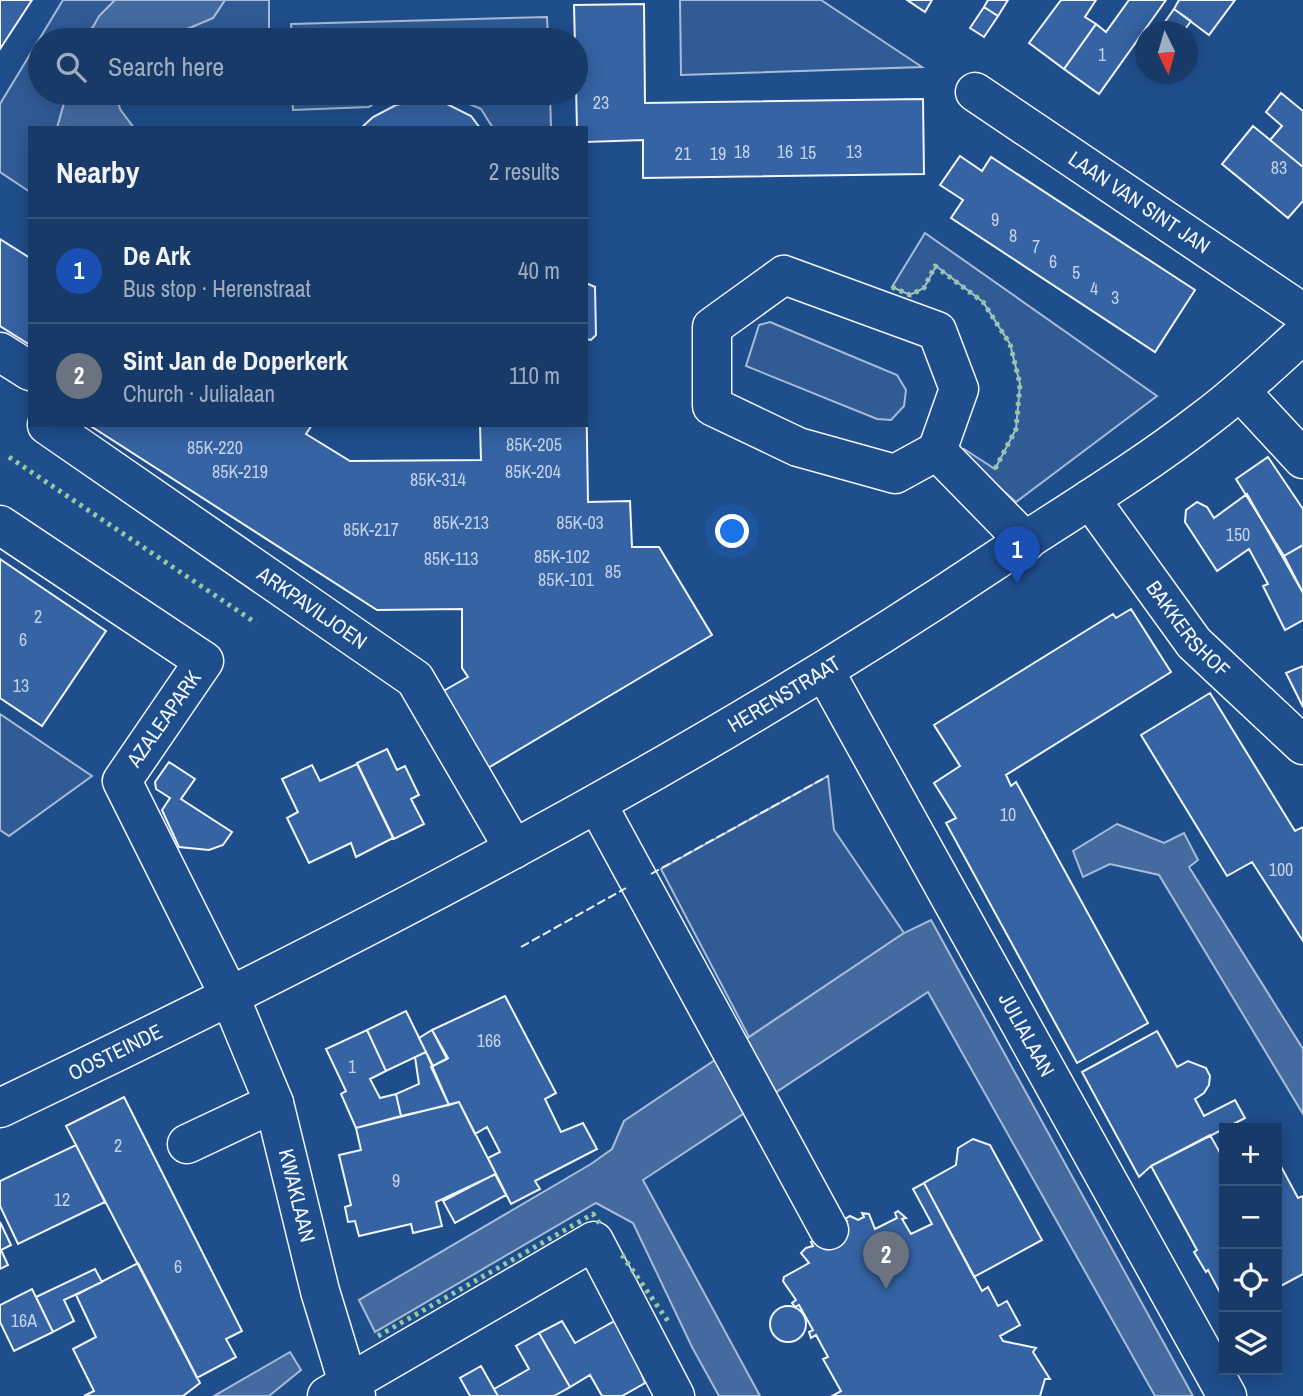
<!DOCTYPE html>
<meta charset="utf-8">
<style>
:root{--surface:#173a69;--page:#244571;--text:#f1f3f6;--muted:#9eadc0;--line:#36547d;--accent:#ffb74d}
body{margin:0;font-family:"Archivo Narrow",sans-serif;background:var(--page);color:var(--text)}
.controls{position:absolute;right:21px;bottom:21px;display:grid;overflow:hidden;border-radius:0px;box-shadow:0 4px 18px #0003}
.controls button{width:63px;height:63px;display:grid;place-items:center;padding:0;border:0;border-bottom:2px solid var(--line);background:var(--surface);color:var(--text);font:35px sans-serif}
.compass{position:absolute;left:1135px;top:21px;width:63px;height:63px;border-radius:50%;background:var(--surface);box-shadow:0 4px 18px #0003;rotate:175deg}
.you{position:absolute;left:733px;top:532px;width:24px;height:24px;margin:-18px;border:5px solid #fff;border-radius:50%;background:#1a73e8;box-shadow:0 0 0 10px #1a73e833}
.badge{display:grid;place-items:center;width:46px;height:46px;border-radius:50%;background:var(--accent);color:#fff;font-size:23px;font-weight:700}
.pin{position:absolute;translate:-50% -58px;filter:drop-shadow(0 2px 4px #0008)}
.pin::after{content:'';position:absolute;top:37px;width:24px;height:21px;background:inherit;clip-path:polygon(0 0,100% 0,50% 100%)}
.list{margin:0;padding:0;list-style:none}
h2{display:flex;justify-content:space-between;align-items:center;height:91px;margin:0;padding:0 28px;font-size:30px}
h2 small{font-size:23px;font-weight:400;color:var(--muted)}
.list li{display:grid;grid-template-columns:46px 1fr auto;gap:21px;align-items:center;box-sizing:border-box;height:105px;padding:0 28px;border-top:2px solid var(--line)}
.list b{display:block;font-size:26px;white-space:nowrap}
.list p{margin:0;font-size:23px;white-space:nowrap;color:var(--muted)}
.list em{font-size:23px;font-style:normal;color:var(--muted)}
.icon{flex:none;width:38px;height:38px;fill:none;stroke:currentColor;stroke-width:2;stroke-linecap:round;stroke-linejoin:round}
.map{position:relative;flex:none;width:1303px;height:1396px;overflow:hidden}
.search{position:absolute;background:var(--surface);box-shadow:0 4px 18px #0003;left:28px;top:28px;width:560px;height:77px;display:flex;align-items:center;gap:18px;box-sizing:border-box;padding:0 24px;border-radius:38px;color:var(--muted);font-size:26px}
.panel{position:absolute;background:var(--surface);box-shadow:0 4px 18px #0003;left:28px;top:126px;width:560px;height:301px;border-radius:0px}
.map>svg:first-child{display:block}
.green{fill:#305b95;stroke:#a8bbd7;stroke-width:2}
.water{fill:#446ba0;stroke:#a8bbd7;stroke-width:2}
.building{fill:#3563a3;stroke:#f2f6ff;stroke-width:2}
.lines{fill:none;stroke-linecap:round;stroke-linejoin:round}
.minor-casing{stroke:#f2f6ff;stroke-width:41}
.minor{stroke:#1f4e8c;stroke-width:38}
.hedge{stroke:#97c8a6;stroke-width:5;stroke-dasharray:3.5 5;stroke-linecap:butt}
.fence{stroke:#f2f6ff;stroke-width:2;stroke-dasharray:9 3.5;stroke-linecap:butt}
.labels{text-anchor:middle;stroke-width:5;stroke-linejoin:round;paint-order:stroke}
.number-label{font-size:18px;fill:#c3d1e8}
.street-label{font-size:21px;fill:#f2f6ff;stroke:#1f4e8c}
</style>
<div class="map">
<svg width="1303" height="1396" viewBox="0 0 1303 1396">
<rect width="100%" height="100%" fill="#1f4e8c"/>
<path class="green" d="M63,0H115L90,30L86,40H40V93H67L57,128H30V192L0,172V104Z
M225,0H269V32L259,40H161L213,18Z
M680,0H821L922,67L681,75Z
M547,17L548,40H292L291,24Z
M292,93H388L369,107L293,110Z
M444,93H550L551,128H493L481,109Z
M925,233L1157,396L1016,502L960,453L964,449L995,469L1016,429L1020,384L1010,344L983,302L936,266L924,288L910,295L892,287Z
M770,322L897,375L906,390L904,406L891,420L877,419L746,366L759,325Z
M0,714L92,776L9,836L0,830Z
M828,776L834,830L904,933L749,1037L661,869Z"/>
<path class="water" d="M115,0H225L213,18L161,40H86L99,16Z
M67,93H116L120,109L134,128H57Z
M1117,824L1164,843L1184,833L1198,860L1189,867L1303,1049V1114L1159,875L1110,864L1083,877L1073,851Z
M931,920L1193,1396H1155L928,992L643,1180L760,1396H719L692,1347L633,1223L596,1203L375,1332L359,1300L591,1164L612,1149L624,1121L904,933Z
M290,1352L301,1370L269,1396H214Z"/>
<path class="building" d="M0,0H32L0,49Z
M907,0H932L925,12Z
M988,0H1008L998,16L984,7Z
M1061,0H1096L1085,17L1096,24L1064,69L1029,43Z
M1129,0H1166L1099,94L1064,69L1096,24L1106,32Z
M1179,0H1235L1209,35L1174,9Z
M644,4L645,103L923,99L924,174L643,178V140L586,142V128H577L574,5Z
M984,7L998,16L984,37L970,28Z
M1174,9L1191,21L1183,32H1158Z
M1281,93L1303,111V167L1270,140L1282,126L1266,112Z
M422,100L447,104L471,116L480,128H361L373,117L396,105Z
M1253,126L1303,167V201L1288,218L1222,164Z
M960,156L982,171L991,157L1195,290L1155,352L951,218L963,200L940,185Z
M0,239L30,258V345L0,326Z
M586,283L595,287L596,335L591,340L586,339Z
M586,381L588,502L630,501L632,547H659L712,635L483,771L438,694L468,677L462,668V609L377,610L89,425H312L306,434L350,461L481,460L480,425H586Z
M1268,457L1303,509V545L1284,556L1236,479Z
M1247,494L1303,593V620L1285,630L1263,586L1268,584L1249,549L1217,571L1185,522L1186,510L1197,502L1207,507L1214,518Z
M1303,545V593L1284,556Z
M0,559L106,631L42,726L0,698Z
M1131,609L1171,672L1006,775L1011,786L1016,782L1148,1023L1077,1063L946,823L956,818L934,783L960,766L934,725L1113,614L1116,618Z
M1303,666V707L1286,673Z
M1210,693L1295,831L1303,827V941L1252,862L1227,876L1141,735Z
M387,749L397,770L405,766L419,795L411,799L424,824L394,839L357,763Z
M169,762L195,779L181,799L232,832L223,845L209,850L179,847L162,810L170,798L156,789L155,782Z
M357,764L393,838L356,857L351,843L309,863L287,818L298,812L282,779L312,765L320,781Z
M505,996L556,1093L545,1099L561,1132L583,1123L597,1149L535,1181L540,1189L511,1204L488,1158L500,1152L487,1127L475,1134L459,1102L449,1105L431,1067L448,1058L432,1030Z
M406,1011L426,1052L386,1071L367,1030Z
M367,1030L386,1071L370,1079L380,1098L396,1094L401,1116L356,1128L341,1094L346,1091L326,1049Z
M432,1030L447,1059L433,1066L419,1038Z
M1157,1031L1177,1067L1188,1061L1206,1068L1210,1076L1209,1085L1204,1093L1195,1099L1204,1116L1235,1100L1245,1118L1151,1166L1139,1177L1082,1072Z
M426,1052L449,1105L401,1116L396,1094L419,1084L415,1057Z
M124,1097L242,1331L226,1339L236,1357L197,1378L66,1126Z
M459,1102L496,1174L436,1202L442,1226L413,1233L411,1224L359,1236L355,1221L348,1222L345,1207L351,1205L339,1155L361,1150L356,1128Z
M1210,1135L1224,1160V1300L1208,1270L1206,1272L1194,1252L1197,1250L1151,1166Z
M973,1139L990,1145L1042,1240L974,1277L924,1183L956,1165L958,1148Z
M76,1145L105,1202L18,1244L0,1206V1181Z
M1277,1159L1298,1198L1303,1196V1274L1277,1288Z
M495,1174L506,1195L455,1223L443,1201Z
M924,1183L982,1291L988,1287L998,1306L1007,1301L1020,1325L1000,1336L1003,1341L1036,1348L1033,1352L1050,1379H1045L1040,1396H832L841,1391L823,1359L828,1357L816,1335L811,1338L809,1332L813,1330L799,1305L795,1307L792,1303L796,1300L783,1281L784,1277L809,1263L801,1253L806,1248L813,1246L811,1242L847,1221L845,1219L850,1216L858,1220L864,1217L862,1213L869,1214L875,1229L897,1218L895,1213L898,1211L906,1218L902,1219L911,1234L932,1224L913,1189Z
M0,1222L11,1245L1,1250L8,1265L0,1269Z
M138,1263L200,1383L183,1396H84L94,1391L73,1349L96,1337L76,1295Z
M95,1269L102,1282L64,1300L74,1321L53,1332L36,1297Z
M32,1289L53,1332L14,1351L0,1322V1305Z
M770 1324a18 18 0 1 1 36 0a18 18 0 1 1-36 0Z
M620,1318L645,1383L622,1396H602L590,1375L570,1387L539,1333L562,1321L575,1343Z
M539,1333L570,1387L554,1396H498L494,1389L529,1369L516,1346Z
M481,1366L494,1389L498,1396H470L460,1378Z"/>
<g class="lines">
<g class="minor-casing">
<g id="minor">
<path id="s1" d="M975,92L1303,313"/>
<path d="M784,275L937,331L959,389L937,451L895,474L798,447L712,406V327Z"/>
<path d="M0,352L30,371"/>
<path d="M1240,391L1303,459"/>
<path id="s2" d="M47,425L415,679L514,849"/>
<path d="M937,451L1026,542"/>
<path id="s3" d="M1090,499L1194,643L1303,745"/>
<path id="s4" d="M0,525L204,661L122,781L230,997L274,1103L320,1291L348,1383L356,1396"/>
<path id="s5" d="M825,672L1227,1396"/>
<path d="M597,804L829,1230"/>
<path id="s6" d="M0,1108C342,945 681,771 996,560C1066,514 1139,470 1205,419C1240,393 1271,363 1303,334"/>
<path d="M187,1144L274,1103"/>
<path d="M327,1396L594,1241L675,1396"/>
</g>
</g>
<use href="#minor" class="minor"/>
<path class="hedge" d="M892,287L910,295L924,288L935,266L983,302L1010,344L1020,384L1016,429L995,469
M9,457L256,623
M622,1255L670,1324
M378,1336L593,1214L602,1227"/>
<path class="fence" d="M651,874L828,776
M521,947L626,888"/>
</g>
<g class="labels">
<g class="number-label">
<text x="1102" y="61">1</text>
<text x="601" y="109">23</text>
<text x="742" y="158">18</text>
<text x="785" y="158">16</text>
<text x="854" y="158">13</text>
<text x="808" y="159">15</text>
<text x="683" y="160">21</text>
<text x="718" y="160">19</text>
<text x="1279" y="174">83</text>
<text x="995" y="226">9</text>
<text x="1013" y="242">8</text>
<text x="1036" y="253">7</text>
<text x="1053" y="268">6</text>
<text x="1076" y="279">5</text>
<text x="1094" y="295">4</text>
<text x="1115" y="304">3</text>
<text x="534" y="451">85K-205</text>
<text x="215" y="454">85K-220</text>
<text x="240" y="478">85K-219</text>
<text x="533" y="478">85K-204</text>
<text x="438" y="486">85K-314</text>
<text x="461" y="529">85K-213</text>
<text x="580" y="529">85K-03</text>
<text x="371" y="536">85K-217</text>
<text x="1238" y="541">150</text>
<text x="562" y="563">85K-102</text>
<text x="451" y="565">85K-113</text>
<text x="613" y="578">85</text>
<text x="566" y="586">85K-101</text>
<text x="38" y="623">2</text>
<text x="23" y="646">6</text>
<text x="21" y="692">13</text>
<text x="1008" y="821">10</text>
<text x="1281" y="876">100</text>
<text x="489" y="1047">166</text>
<text x="352" y="1073">1</text>
<text x="118" y="1152">2</text>
<text x="396" y="1187">9</text>
<text x="62" y="1206">12</text>
<text x="178" y="1273">6</text>
<text x="24" y="1327">16A</text>
</g>
<g class="street-label">
<text dy="7" stroke="none"><textPath href="#s1" startOffset="198">LAAN VAN SINT JAN</textPath></text>
<text dy="7" stroke="none"><textPath href="#s2" startOffset="322">ARKPAVILJOEN</textPath></text>
<text dy="7" stroke="none"><textPath href="#s3" startOffset="163">BAKKERSHOF</textPath></text>
<text dy="7" stroke="none"><textPath href="#s6" startOffset="887">HERENSTRAAT</textPath></text>
<text transform="translate(164 719) rotate(-55)" y="7">AZALEAPARK</text>
<text dy="7" stroke="none"><textPath href="#s5" startOffset="415">JULIALAAN</textPath></text>
<text dy="7" stroke="none"><textPath href="#s6" startOffset="128">OOSTEINDE</textPath></text>
<text dy="7" stroke="none"><textPath href="#s4" startOffset="842">KWAKLAAN</textPath></text>
</g>
</g>
</svg>
<div class="controls">
<button>+</button>
<button>−</button>
<button><svg class="icon" aria-label="locate" viewBox="0 0 24 24"><circle cx="12" cy="12" r="6"/><path d="M12 2v4M12 18v4M2 12h4M18 12h4"/></svg></button>
<button><svg class="icon" aria-label="layers" viewBox="0 0 24 24"><path d="M12 4l9 5-9 5-9-5zM3 14l9 5 9-5"/></svg></button>
</div>
<svg class="compass" viewBox="-18 -18 36 36"><path d="M0-13l5 13h-10z" fill="#e53935"/><path d="M0 13l5-13h-10z" fill="#9eadc0"/></svg>
<div class="you"></div>
<div class="pin badge" style="left:1017px;top:584px;background:#1a4fb4">1</div>
<div class="pin badge" style="left:886px;top:1289px;background:#6b7280">2</div>
<div class="search"><svg class="icon" aria-label="search" viewBox="0 0 24 24"><circle cx="10" cy="10" r="6"/><path d="M15 15l6 6"/></svg>Search here</div>
<section class="panel">
<h2>Nearby<small>2 results</small></h2>
<ul class="list">
<li><span class="badge" style="background:#1a4fb4">1</span><div><b>De Ark</b><p>Bus stop · Herenstraat</p></div><em>40 m</em></li>
<li><span class="badge" style="background:#6b7280">2</span><div><b>Sint Jan de Doperkerk</b><p>Church · Julialaan</p></div><em>110 m</em></li>
</ul>
</section>
</div>
